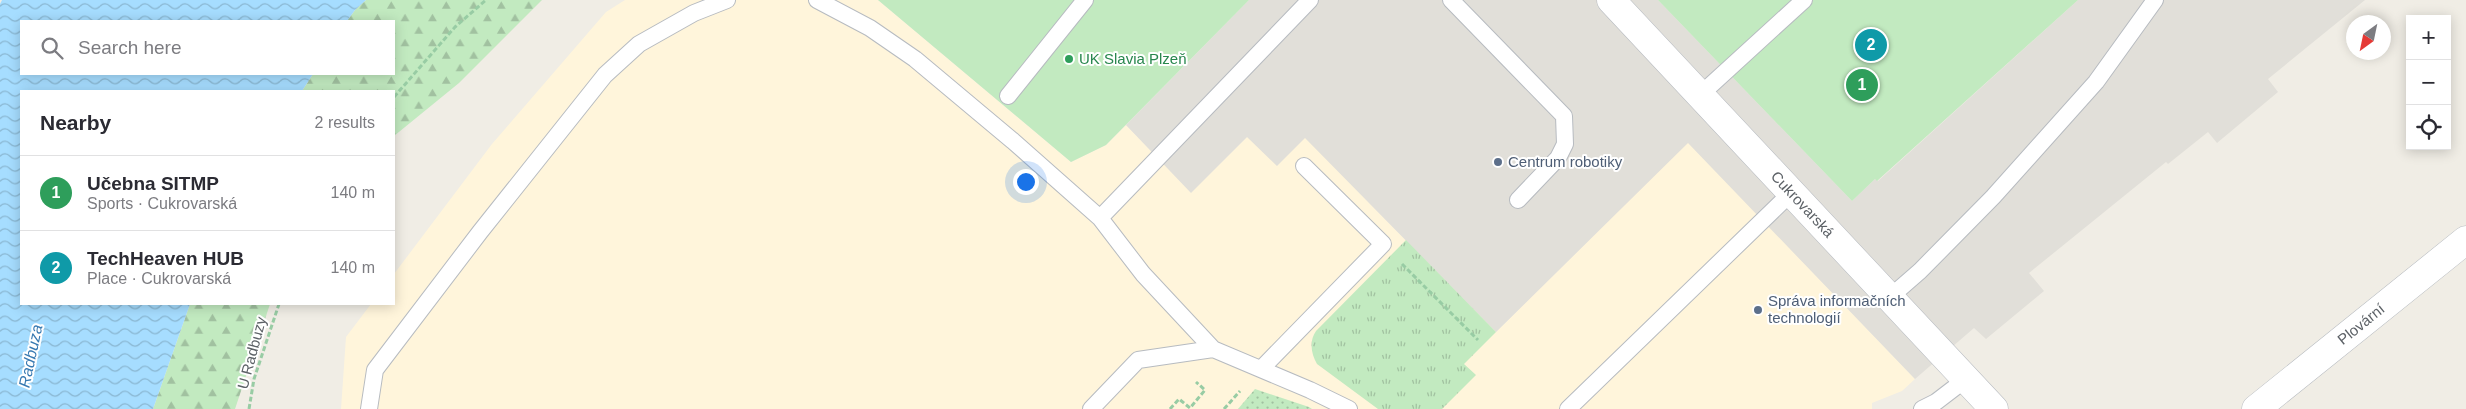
<!DOCTYPE html>
<meta charset="utf-8">
<style>
:root{--surface:#fff;--page:#f7f7f7;--text:#2b2b33;--muted:#7c7c81;--line:#e1e1e2;--accent:#111827}
body{margin:0;font-family:Arial,sans-serif;background:var(--page);color:var(--text)}
.controls{position:absolute;right:15px;top:15px;display:grid;overflow:hidden;border-radius:0px;box-shadow:0 2px 12px #0003}
.controls button{width:45px;height:45px;display:grid;place-items:center;padding:0;border:0;border-bottom:1px solid var(--line);background:var(--surface);color:var(--text);font:25px sans-serif}
.compass{position:absolute;left:2346px;top:15px;width:45px;height:45px;border-radius:50%;background:var(--surface);box-shadow:0 2px 12px #0003;rotate:213deg}
.you{position:absolute;left:1025px;top:181px;width:18px;height:18px;margin:-12px;border:4px solid #fff;border-radius:50%;background:#1a73e8;box-shadow:0 0 0 8px #1a73e833}
.badge{display:grid;place-items:center;width:32px;height:32px;border-radius:50%;background:var(--accent);color:#fff;font-size:16px;font-weight:700}
.pin{position:absolute;translate:-50% -50%;border:2px solid #fff;box-shadow:0 1px 5px #0006}
.list{margin:0;padding:0;list-style:none}
h2{display:flex;justify-content:space-between;align-items:center;height:65px;margin:0;padding:0 20px;font-size:21px}
h2 small{font-size:16px;font-weight:400;color:var(--muted)}
.list li{display:grid;grid-template-columns:32px 1fr auto;gap:15px;align-items:center;box-sizing:border-box;height:75px;padding:0 20px;border-top:1px solid var(--line)}
.list b{display:block;font-size:19px;white-space:nowrap}
.list p{margin:0;font-size:16px;white-space:nowrap;color:var(--muted)}
.list em{font-size:16px;font-style:normal;color:var(--muted)}
.icon{flex:none;width:28px;height:28px;fill:none;stroke:currentColor;stroke-width:2;stroke-linecap:round;stroke-linejoin:round}
.map{position:relative;flex:none;width:2466px;height:409px;overflow:hidden}
.search{position:absolute;background:var(--surface);box-shadow:0 2px 12px #0003;left:20px;top:20px;width:375px;height:55px;display:flex;align-items:center;gap:12px;box-sizing:border-box;padding:0 18px;border-radius:0px;color:var(--muted);font-size:19px}
.panel{position:absolute;background:var(--surface);box-shadow:0 2px 12px #0003;left:20px;top:90px;width:375px;height:215px;border-radius:0px}
.map>svg:first-child{display:block}
.commercial{fill:#fff5db}
.industrial{fill:#e1dfd9}
.grass{fill:url(#grass-dots)}
.forest{fill:url(#forest-firs)}
.park{fill:url(#park-tufts)}
.pitch{fill:#c2eac0}
.water{fill:url(#water-waves)}
.lines{fill:none;stroke-linecap:round;stroke-linejoin:round}
.lane-casing{stroke:#b7bbc0;stroke-width:18}
.street-casing{stroke:#b7bbc0;stroke-width:29}
.path{stroke:#98cca4;stroke-width:3;stroke-dasharray:5 2.5;stroke-linecap:butt}
.lane{stroke:#fff;stroke-width:16}
.street{stroke:#fff;stroke-width:28}
.leisure-dot{fill:#2e9e5b;stroke:#fff;stroke-width:2}
.service-dot{fill:#5c6f8a;stroke:#fff;stroke-width:2}
.labels{text-anchor:middle;stroke-width:4;stroke-linejoin:round;paint-order:stroke}
.leisure-label{font-size:15px;fill:#27864d;stroke:#fff;text-anchor:start}
.service-label{font-size:15px;fill:#4e5e75;stroke:#fff;text-anchor:start}
.street-label{font-size:15px;fill:#5d6267;stroke:#fff}
.water-label{font-size:16px;font-style:italic;fill:#3779b1;stroke:#fff}
</style>
<div class="map">
<svg width="2466" height="409" viewBox="0 0 2466 409">
<defs>
<pattern id="grass-dots" width="8" height="8" patternUnits="userSpaceOnUse" patternTransform="scale(1.25)"><rect width="8" height="8" fill="#c2eac0"/><path d="M2 2h.1M6 6h.1" fill="none" stroke="#a1c1a0" stroke-width="1.8" stroke-linecap="round"/></pattern>
<pattern id="forest-firs" width="22" height="20" patternUnits="userSpaceOnUse" patternTransform="scale(1.25)"><rect width="22" height="20" fill="#c2eac0"/><path d="M5 1l3.5 6h-7zM16 11l3.5 6h-7z" fill="#a1c1a0"/></pattern>
<pattern id="park-tufts" width="24" height="20" patternUnits="userSpaceOnUse" patternTransform="scale(1.25)"><rect width="24" height="20" fill="#c2eac0"/><path d="M3 7l-1-3M5 7V3M7 7l1-3M15 17l-1-3M17 17v-4M19 17l1-3" fill="none" stroke="#a1c1a0"/></pattern>
<pattern id="water-waves" width="16" height="10" patternUnits="userSpaceOnUse" patternTransform="scale(1.25)"><rect width="16" height="10" fill="#a6ddff"/><path d="M0 5q4-4 8 0t8 0" fill="none" stroke="#8ab7d2"/></pattern>
</defs>
<rect width="100%" height="100%" fill="#f0ede5"/>
<path class="commercial" d="M625,0H878L1071,162L1106,145L1126,125L1191,192L1247,137H1305L1496,332L1688,142L1915,379L1902,391L1872,403V409H341L346,337L371,304H394V274L492,144L606,12Z"/>
<path class="industrial" d="M1249,0H1658L1852,201L1875,179L1878,181L2078,0H2365L2268,79L2278,92L2217,143L2208,132L2168,164L2166,162L2029,273L2044,291L1986,339L1974,328L1915,379L1688,143L1496,332L1305,138L1277,166L1247,137L1191,193L1126,125Z"/>
<path class="grass" d="M1255,389L1309,407L1312,409H1238Z"/>
<path class="forest" d="M366,0H542L459,83L394,136V91H302L313,74H394V21H347L355,10Z
M190,304H270L235,409H153Z"/>
<path class="park" d="M1406,240L1496,332L1464,364L1476,375L1442,409H1378L1317,364C1311,354 1309,341 1316,331Z"/>
<path class="pitch" d="M878,0H1249L1106,145L1071,162Z
M1658,0H2078L1877,181L1875,179L1852,201Z"/>
<path class="water" d="M2,0H366L355,10L347,21H21V74H313L302,91H21V304H190L153,409H0V4Z"/>
<g class="lines">
<g class="lane-casing">
<path id="lane" d="M817,0L870,28L915,59L1013,141L1100,218L1143,274L1213,349
M1451,0L1564,116L1565,144L1558,158L1518,200
M1700,95L1804,0
M1008,96L1085,0
M1100,218L1310,0
M1889,298L1920,271L1993,197L2096,82L2155,0
M1261,369L1383,244L1304,166
M369,409L375,370L480,232L605,75L639,44L694,13L727,0
M1091,409L1138,360L1213,349L1310,390L1349,409
M1568,409L1791,193
M1922,409L1936,402L1966,379"/>
</g>
<g class="street-casing">
<g id="street">
<path id="s1" d="M1611,0L1994,409"/>
<path id="s2" d="M2256,409L2466,240"/>
</g>
</g>
<path class="path" d="M394,97L455,27L486,0
M1402,264L1478,340
M249,409L254,379L279,304
M1170,409L1179,399L1190,408L1205,390L1196,382
M1224,409L1240,391"/>
<use href="#lane" class="lane"/>
<use href="#street" class="street"/>
</g>
<circle class="leisure-dot" cx="1069" cy="59" r="5"/>
<g class="service-dot">
<circle cx="1498" cy="162" r="5"/>
<circle cx="1758" cy="310" r="5"/>
</g>
<g class="labels">
<g class="leisure-label">
<text x="1079" y="64">UK Slavia Plzeň</text>
</g>
<g class="service-label">
<text x="1508" y="167">Centrum robotiky</text>
<text x="1768" y="306">Správa informačních<tspan x="1768" dy="17">technologií</tspan></text>
</g>
<g class="street-label">
<text dy="5" stroke="none"><textPath href="#s1" startOffset="280">Cukrovarská</textPath></text>
<text dy="5" stroke="none"><textPath href="#s2" startOffset="135">Plovární</textPath></text>
<text transform="translate(252 353) rotate(-75)" y="5">U Radbuzy</text>
</g>
<g class="water-label">
<text transform="translate(30 356) rotate(-78)" y="6">Radbuza</text>
</g>
</g>
</svg>
<div class="controls">
<button>+</button>
<button>−</button>
<button><svg class="icon" aria-label="locate" viewBox="0 0 24 24"><circle cx="12" cy="12" r="6"/><path d="M12 2v4M12 18v4M2 12h4M18 12h4"/></svg></button>
</div>
<svg class="compass" viewBox="-18 -18 36 36"><path d="M0-13l5 13h-10z" fill="#e53935"/><path d="M0 13l5-13h-10z" fill="#7c7c81"/></svg>
<div class="you"></div>
<div class="pin badge" style="left:1862px;top:85px;background:#2e9e5b">1</div>
<div class="pin badge" style="left:1871px;top:45px;background:#0f9aa8">2</div>
<div class="search"><svg class="icon" aria-label="search" viewBox="0 0 24 24"><circle cx="10" cy="10" r="6"/><path d="M15 15l6 6"/></svg>Search here</div>
<section class="panel">
<h2>Nearby<small>2 results</small></h2>
<ul class="list">
<li><span class="badge" style="background:#2e9e5b">1</span><div><b>Učebna SITMP</b><p>Sports · Cukrovarská</p></div><em>140 m</em></li>
<li><span class="badge" style="background:#0f9aa8">2</span><div><b>TechHeaven HUB</b><p>Place · Cukrovarská</p></div><em>140 m</em></li>
</ul>
</section>
</div>
